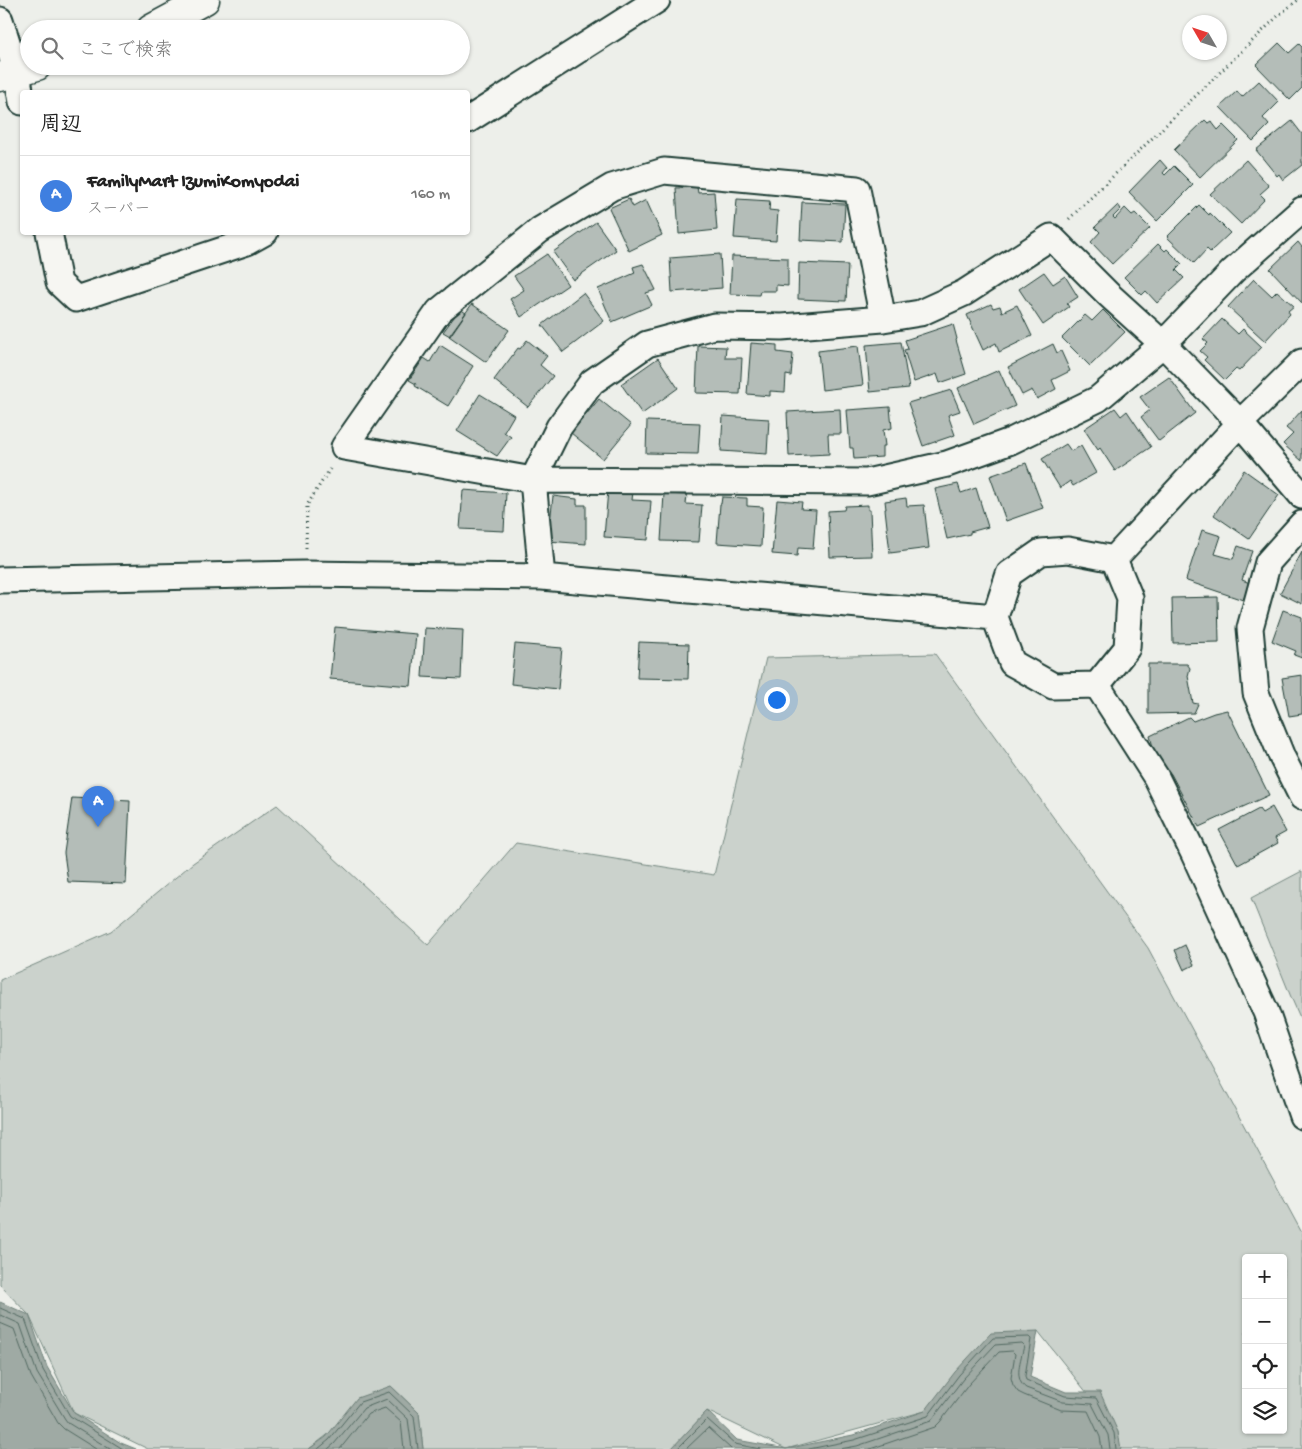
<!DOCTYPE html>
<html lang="ja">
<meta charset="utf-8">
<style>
:root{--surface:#fff;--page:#f2f2f2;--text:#222;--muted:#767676;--line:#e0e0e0;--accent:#1a73e8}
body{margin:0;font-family:"Gochi Hand","Klee One",sans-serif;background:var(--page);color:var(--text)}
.controls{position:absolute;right:15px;bottom:15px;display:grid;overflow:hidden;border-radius:5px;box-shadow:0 1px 4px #0004}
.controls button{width:45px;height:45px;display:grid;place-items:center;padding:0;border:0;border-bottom:1px solid var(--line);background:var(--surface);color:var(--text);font:25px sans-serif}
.compass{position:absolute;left:1182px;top:15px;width:45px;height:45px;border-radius:50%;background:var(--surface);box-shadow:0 1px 4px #0004;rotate:309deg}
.you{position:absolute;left:776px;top:699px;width:18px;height:18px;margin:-12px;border:4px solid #fff;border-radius:50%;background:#1a73e8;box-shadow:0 0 0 8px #1a73e833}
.badge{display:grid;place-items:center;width:32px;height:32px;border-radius:50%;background:var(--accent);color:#fff;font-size:16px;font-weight:700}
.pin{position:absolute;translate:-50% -41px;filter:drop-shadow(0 1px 2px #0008)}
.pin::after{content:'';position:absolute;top:26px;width:18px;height:15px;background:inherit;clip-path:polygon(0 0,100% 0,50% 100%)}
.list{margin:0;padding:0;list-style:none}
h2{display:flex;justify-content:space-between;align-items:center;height:65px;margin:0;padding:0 20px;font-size:21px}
h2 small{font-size:16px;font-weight:400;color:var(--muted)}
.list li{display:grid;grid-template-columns:32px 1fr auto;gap:15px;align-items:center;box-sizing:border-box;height:80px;padding:0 20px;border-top:1px solid var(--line)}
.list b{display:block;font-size:19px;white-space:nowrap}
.list p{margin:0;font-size:16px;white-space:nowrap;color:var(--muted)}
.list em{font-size:16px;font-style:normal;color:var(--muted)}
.icon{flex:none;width:28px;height:28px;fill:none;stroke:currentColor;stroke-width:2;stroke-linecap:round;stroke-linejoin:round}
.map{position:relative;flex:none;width:1302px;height:1449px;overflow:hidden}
.search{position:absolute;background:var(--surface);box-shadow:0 1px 4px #0004;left:20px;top:20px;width:450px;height:55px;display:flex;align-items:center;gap:12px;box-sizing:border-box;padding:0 18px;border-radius:28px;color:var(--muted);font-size:19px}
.panel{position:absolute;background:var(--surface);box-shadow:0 1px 4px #0004;left:20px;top:90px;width:450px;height:145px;border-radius:5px}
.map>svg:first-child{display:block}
.green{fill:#cbd2cc;stroke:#758880;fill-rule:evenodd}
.water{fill:#9faaa4;stroke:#6c7e77}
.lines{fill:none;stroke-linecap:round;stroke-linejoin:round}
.shore{stroke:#526961;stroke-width:1}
.building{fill:#b4bdb8;stroke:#1f3d34}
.minor-casing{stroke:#1f3d34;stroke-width:29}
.tertiary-casing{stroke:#1f3d34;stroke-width:31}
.path{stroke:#1f3d34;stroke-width:3;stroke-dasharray:1 4;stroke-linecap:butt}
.minor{stroke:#f6f6f2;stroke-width:25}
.tertiary{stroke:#f6f6f2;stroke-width:28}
</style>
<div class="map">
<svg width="1302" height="1449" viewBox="0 0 1302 1449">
<rect width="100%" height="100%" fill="#edefea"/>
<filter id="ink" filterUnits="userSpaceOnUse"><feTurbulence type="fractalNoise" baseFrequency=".02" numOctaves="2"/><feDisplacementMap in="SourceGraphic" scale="10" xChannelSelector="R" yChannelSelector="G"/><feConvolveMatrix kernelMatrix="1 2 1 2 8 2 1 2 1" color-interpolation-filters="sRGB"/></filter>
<g filter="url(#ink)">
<path class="green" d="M935,654L1148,948L1302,1233V1449H1120L1118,1432L1038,1331L925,1411L786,1449L707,1411L672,1449H423L419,1413L391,1386L309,1449H148L74,1413L29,1315L0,1285V980L111,931L193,863L277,805L428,945L516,843L714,875L766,658ZM1246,1258H1283V1430H1246Z
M1302,871V1022L1291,997L1251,898Z"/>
<path class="water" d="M0,1302L29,1315L47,1367L74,1413L121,1443L136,1449H0Z
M1038,1331L1030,1377L1066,1392H1100L1118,1432L1121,1449H671L707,1411L737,1440L786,1449L853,1435L925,1411L955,1372L991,1333Z
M391,1386L419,1413L423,1449H309L326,1437L357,1398Z"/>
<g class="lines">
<path class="shore" d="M0,1308L25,1319L43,1370L70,1416L123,1449
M0,1315L20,1324L37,1373L65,1419L68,1423L110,1449
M0,1323L14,1329L31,1376L58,1423L64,1429L96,1449
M318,1449L329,1440L360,1402L389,1392L414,1416L418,1449
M328,1449L334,1444L364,1408L387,1399L408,1419L412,1449
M340,1449L368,1414L385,1408L401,1422L404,1449
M677,1449L707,1419L735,1444L760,1449
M686,1449L708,1428L731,1449
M809,1449L854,1440L928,1416L959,1375L993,1338L1029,1337L1031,1339L1025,1376L1026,1380L1065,1396L1096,1398L1114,1433L1116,1449
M840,1449L857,1446L931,1421L963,1379L995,1345L1021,1343L1024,1346C1021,1359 1013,1379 1026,1388L1063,1402L1092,1404L1108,1435L1110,1449
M870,1449L935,1427L940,1422L969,1384L999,1352L1012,1351L1015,1354L1011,1378L1013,1385L1018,1392L1024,1395L1061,1410L1088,1411L1100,1437L1102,1449"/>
</g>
<path class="building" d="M1279,43L1289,53L1299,44L1302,47V88L1290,100L1256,65Z
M1259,81L1279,102L1263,118L1269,125L1253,141L1220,107L1237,91L1242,97Z
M1205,120L1208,123L1211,121L1218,130L1223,125L1238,140L1200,177L1174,150Z
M1292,121L1302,134V165L1283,180L1279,174L1277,176L1256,150Z
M1160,160L1167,168L1163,173L1165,175L1174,166L1193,185L1157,221L1129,192Z
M1246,160L1269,186L1260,194L1265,199L1241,224L1210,194Z
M697,187L698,193L714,192L717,230L679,234L676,188Z
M629,199L633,207L646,200L662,235L629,251L609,208Z
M737,199L770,201L769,210L778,211L776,241L734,238Z
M802,202L845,204L843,242L800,240Z
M1118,205L1121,209L1113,217L1115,219L1125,208L1132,215L1135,213L1150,228L1112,264L1091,242L1100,232L1095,227Z
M1199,205L1209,215L1210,213L1230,233L1210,252L1207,249L1194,263L1167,237Z
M596,222L616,250L573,280L553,252Z
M1298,242L1302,247V303L1270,269Z
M1158,244L1165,251L1167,249L1182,264L1176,270L1184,278L1157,303L1146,291L1142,295L1124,277Z
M547,254L568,285L521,317L510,299L524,290L514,276Z
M720,254L722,288L672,292L670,258Z
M732,256L788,258V286L776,285V291H760L759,295L730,294Z
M799,263L848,265L846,301L798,299Z
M643,264L656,290L646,293L652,305L612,322L598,289L635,273L633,267Z
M1044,272L1053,284L1065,276L1078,297L1067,304L1069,307L1043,325L1019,289Z
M1254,279L1272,296L1277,291L1294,306L1288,311L1290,314L1265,341L1228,307Z
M583,293L604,321L563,352L542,325Z
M472,304L509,330L486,362L449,336Z
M991,304L993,308L1000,306L1002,312L1017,305L1032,336L999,352L996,343L983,350L967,315Z
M460,309L466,313L450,336L443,332Z
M1103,310L1125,332L1090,366L1062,338L1085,315L1092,321Z
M1222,319L1238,334L1243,329L1262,347L1239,371L1236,369L1225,380L1204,360L1207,357L1200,351L1208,343L1203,339Z
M953,324L957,339L956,340L966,374L940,383L937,374L914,382L904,350L908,349L905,340Z
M527,340L547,356L540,365L553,376L528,407L494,380L518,348L520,349Z
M901,342L909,388L870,392L866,345Z
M751,343L777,345V352L793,354L791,376L786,375L785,392L770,391V396L747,394Z
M1053,344L1057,353L1061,351L1070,371L1052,380L1056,389L1037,399L1032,390L1022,395L1008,367Z
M440,345L473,366L448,406L415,386L416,384L409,380L424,358L430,362Z
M698,346L726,347L725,358H742L740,394L696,393Z
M858,346L863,385L822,390L818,351Z
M658,358L678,388L642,414L621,384Z
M999,370L1015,406L974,424L958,388Z
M1169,377L1195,413L1159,441L1141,417L1150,410L1140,397Z
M951,390L960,411L948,415L955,435L923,446L908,403Z
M480,394L514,415L504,432L511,437L497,456L457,431Z
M599,399L631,425L603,459L571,433Z
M890,407L892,428L883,430L885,446H882V457L854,459L853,448H850L847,410Z
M1115,408L1121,416L1127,411L1151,447L1115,471L1100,448L1098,450L1084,429Z
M840,409L841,434H828L829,454L789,456L787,412Z
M1302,410V461L1283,444L1293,434L1286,428Z
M723,416L769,419L767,454L721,451Z
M647,421L700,423L698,454L646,453Z
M1066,444L1071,451L1081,446L1096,473L1073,486L1070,481L1060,488L1042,459Z
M1026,463L1043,508L1006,521L990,476Z
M1244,470L1279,495L1249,539L1214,515Z
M958,484L961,493L976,488L988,527L970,532V534L947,539L935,489Z
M463,490L506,493L504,531L460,529Z
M608,490L633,492L632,500L651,501L648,540L604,537Z
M664,494L687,495L686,504L702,505L699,542L661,541Z
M553,496L577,499V505H586V544L548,541Z
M722,497L747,498V506L763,507L761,546L717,543L720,504H721Z
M906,498L907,506L924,505L929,548L890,553L885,509H886L885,501Z
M777,500L802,502L801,509L816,510L813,549L798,548L797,556L772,554Z
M868,505V510H870L872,556L830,557L828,511L844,510L845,506Z
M1202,530L1221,536L1215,554L1233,559L1238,546L1252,551L1242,580L1250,583L1243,600L1187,581L1186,580Z
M1302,552V604L1280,593Z
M1218,597L1219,642L1173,643L1172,598Z
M1283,610L1302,617V658L1294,655L1296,651L1272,641Z
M335,627L416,634L411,686L330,679Z
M425,628L463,630L461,679L422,677Z
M639,642L689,644L688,679L637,678Z
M515,644L562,648L558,689L511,684Z
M1148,664H1187L1190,668L1188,676L1193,703L1198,704L1194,713L1148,714Z
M1302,675V714L1289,716L1282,678Z
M1227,710L1269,795L1199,827L1171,774L1155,754L1150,736L1189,717L1193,721L1214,713Z
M72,798L130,801L126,884L68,882L64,853Z
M1272,807L1286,832L1275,838L1278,843L1238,865L1219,830L1259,809L1262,813Z
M1185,945L1194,965L1184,970L1175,950Z"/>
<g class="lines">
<g class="minor-casing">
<path id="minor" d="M0,20L17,73L22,102
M468,120L657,0
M49,232L59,283L76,299L247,242L265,232
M883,319L857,189L664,171L612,187L540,230L439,311L344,447L533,480L867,482L947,464L1011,441L1098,399L1163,344L1233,271L1302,210
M1302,524L1268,562L1250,628L1256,693L1282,757L1302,797
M1068,550L1114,559L1130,598L1127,648L1097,685L1053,686L1012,663L995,617L1009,574L1041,552Z
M1114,559L1240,423L1302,362
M542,577L533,480L559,427L592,382L647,344L714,326L782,327L883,319L920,313L964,293L1051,237L1109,295L1163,344L1240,423L1302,496
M0,580L305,574L542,577L995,617
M1097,685L1156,777L1194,854L1266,1012L1302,1116"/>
</g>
<g class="tertiary-casing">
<path id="tertiary" d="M151,29L205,0
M0,77L37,66"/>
</g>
<path class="path" d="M1069,219L1279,15L1298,0
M306,548L307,505L330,469"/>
<use href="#minor" class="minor"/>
<use href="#tertiary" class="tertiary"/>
</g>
</g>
</svg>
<div class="controls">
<button>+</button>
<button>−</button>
<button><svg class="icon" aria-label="locate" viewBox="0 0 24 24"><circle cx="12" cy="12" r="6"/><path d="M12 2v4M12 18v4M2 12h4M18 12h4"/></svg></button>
<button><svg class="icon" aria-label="layers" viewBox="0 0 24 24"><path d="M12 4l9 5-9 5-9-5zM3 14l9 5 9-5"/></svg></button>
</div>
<svg class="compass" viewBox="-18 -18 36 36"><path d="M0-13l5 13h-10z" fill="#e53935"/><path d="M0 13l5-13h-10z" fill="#767676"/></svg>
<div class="you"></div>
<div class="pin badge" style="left:98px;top:827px;background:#3f7fe0">A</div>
<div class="search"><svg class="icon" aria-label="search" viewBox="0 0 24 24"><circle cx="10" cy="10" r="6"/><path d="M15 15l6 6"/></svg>ここで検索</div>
<section class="panel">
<h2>周辺<small></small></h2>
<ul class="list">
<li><span class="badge" style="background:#3f7fe0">A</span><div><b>FamilyMart IzumiKomyodai</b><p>スーパー</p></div><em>160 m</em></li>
</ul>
</section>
</div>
